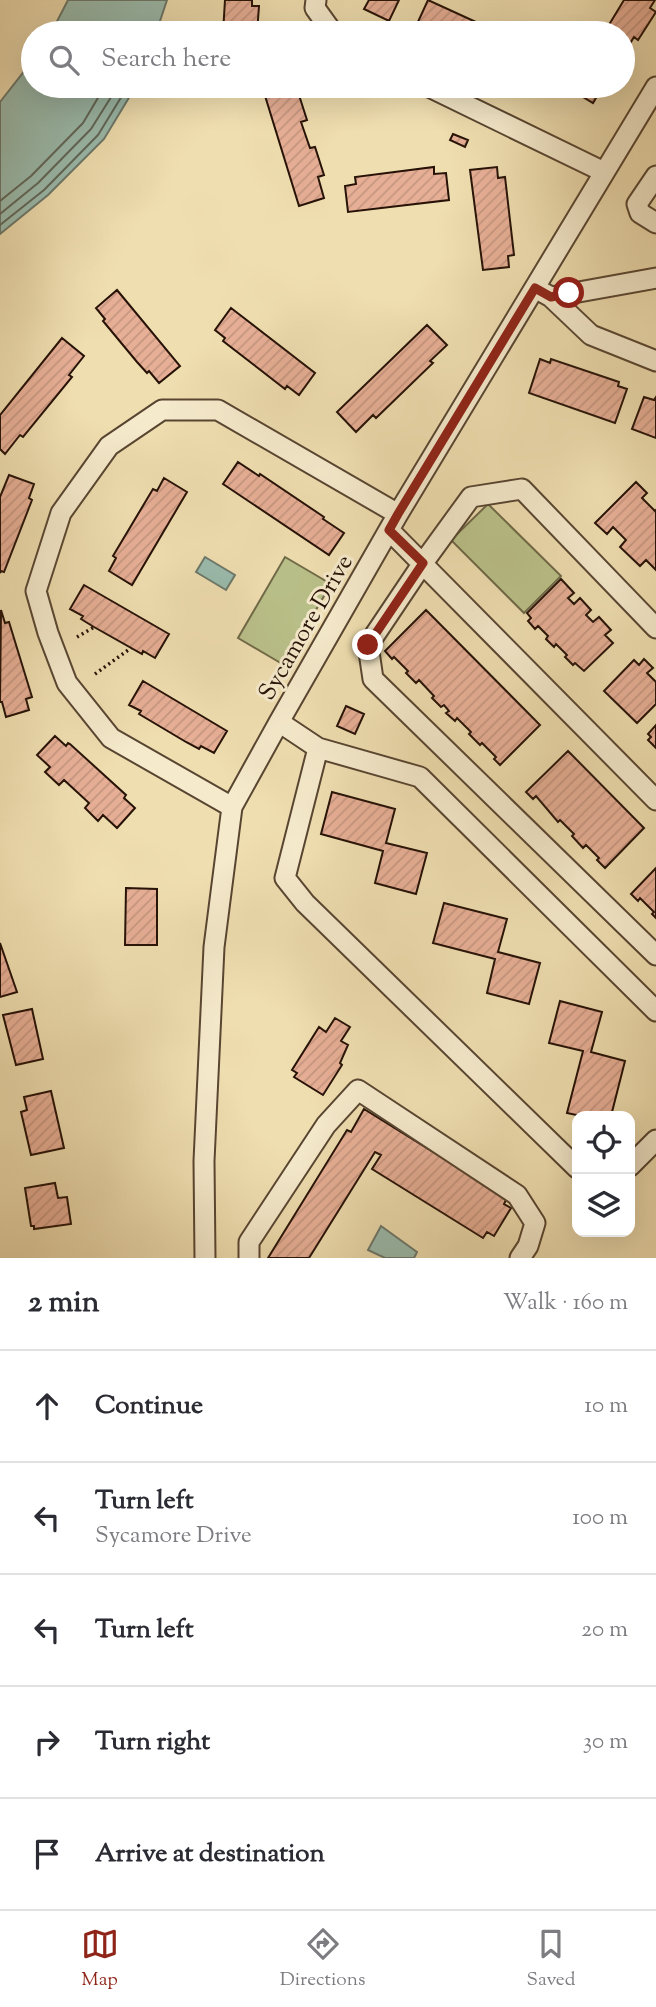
<!DOCTYPE html>
<meta charset="utf-8">
<style>
:root{--surface:#fff;--page:#f7f7f7;--text:#2b2b33;--muted:#7c7c81;--line:#e1e1e2;--accent:#8f2418}
body{margin:0;font-family:"Sorts Mill Goudy",serif;background:var(--page);color:var(--text)}
.controls{position:absolute;right:21px;bottom:21px;display:grid;overflow:hidden;border-radius:14px;box-shadow:0 7px 28px #0002}
.controls button{width:63px;height:63px;display:grid;place-items:center;padding:0;border:0;border-bottom:2px solid var(--line);background:var(--surface);color:var(--text);font:35px sans-serif}
.stop{position:absolute;width:21px;height:21px;margin:-16px;border:5px solid #8f2418;border-radius:50%;background:#fff}
.stop.end{background:#8f2418;border-color:#fff;box-shadow:0 2px 7px #0008}
.list{margin:0;padding:0;list-style:none}
h2{display:flex;justify-content:space-between;align-items:center;height:91px;margin:0;padding:0 28px;font-size:30px}
h2 small{font-size:23px;font-weight:400;color:var(--muted)}
.list li{display:grid;grid-template-columns:46px 1fr auto;gap:21px;align-items:center;box-sizing:border-box;height:112px;padding:0 28px;border-top:2px solid var(--line)}
.list b{display:block;font-size:26px;white-space:nowrap}
.list p{margin:0;font-size:23px;white-space:nowrap;color:var(--muted)}
.list em{font-size:23px;font-style:normal;color:var(--muted)}
.icon{flex:none;width:38px;height:38px;fill:none;stroke:currentColor;stroke-width:2;stroke-linecap:round;stroke-linejoin:round}
.map{position:relative;flex:none;width:656px;height:1258px;overflow:hidden}
.search{position:absolute;background:var(--surface);box-shadow:0 7px 28px #0002;left:21px;right:21px;top:21px;height:77px;display:flex;align-items:center;gap:18px;box-sizing:border-box;padding:0 24px;border-radius:38px;color:var(--muted);font-size:26px}
.sheet{height:651px;background:var(--surface)}
nav{display:flex;justify-content:space-around;align-items:center;box-sizing:border-box;height:98px;border-top:2px solid var(--line);background:var(--surface);font-size:19px;color:var(--muted)}
nav a{display:grid;justify-items:center;gap:4px}
nav .on{color:var(--accent)}
.map>svg:first-child{display:block}
.green{fill:#bac18a;stroke:#706a48;stroke-width:2}
.water{fill:#9abcae;stroke:#6c786b;stroke-width:2}
.lines{fill:none;stroke-linecap:round;stroke-linejoin:round}
.shore{stroke:#60675a;stroke-width:2}
.building{fill:url(#building-hatch);stroke:#261207;stroke-width:2}
.minor-casing{stroke:#584531;stroke-width:23}
.path{stroke:#261207;stroke-width:3.5;stroke-dasharray:2 3.5;stroke-linecap:butt}
.minor{stroke:#f5eacc;stroke-width:19}
.route{stroke:#8f2418;stroke-width:9}
.labels{text-anchor:middle;stroke-width:6;stroke-linejoin:round;paint-order:stroke}
.street-label{font-size:24px;fill:#261207;stroke:#f5eacc}
</style>
<div class="map">
<svg width="656" height="1258" viewBox="0 0 656 1258">
<defs>
<pattern id="building-hatch" width="6" height="6" patternUnits="userSpaceOnUse" patternTransform="scale(1.75)"><rect width="6" height="6" fill="#e7af96"/><path d="M-1 1l2-2M0 6l6-6M5 7l2-2" fill="none" stroke="#c69680"/></pattern>
</defs>
<rect width="100%" height="100%" fill="#efdeb0"/>
<filter id="stains"><feTurbulence type="fractalNoise" baseFrequency=".00286" numOctaves="4"/><feColorMatrix values="0 0 0 0 .2 0 0 0 0 .09 0 0 0 0 .02 0 0 0 .5 -.17"/></filter>
<radialGradient id="worn" r=".72"><stop offset=".6" stop-color="#630" stop-opacity="0"/><stop offset="1" stop-color="#630" stop-opacity=".3"/></radialGradient>
<path class="green" d="M488,504L561,576L524,613L451,540Z
M285,557L331,584L284,665L238,638Z"/>
<path class="water" d="M68,0H167L156,33H51Z
M33,60V86H136L104,139L48,195L0,234V102Z
M205,557L235,575L226,590L196,572Z
M381,1226L417,1252L414,1258H385L368,1250Z"/>
<g class="lines">
<path class="shore" d="M0,201L31,176L83,123L105,86
M0,214L38,183L91,129L118,86
M0,225L44,190L98,135L128,86"/>
</g>
<path class="building" d="M225,0H252V6H259L257,33H223Z
M369,0H399L389,21L364,9Z
M428,0L500,33H436L417,24Z
M624,0H655L650,8L656,12L638,40L634,37L623,55V33H604Z
M262,86H290L293,94L298,92L307,120L301,122L310,148L315,147L324,175L318,177L324,198L299,206Z
M571,86H603L593,103L570,89Z
M453,134L468,140L465,147L450,140Z
M434,167V174L446,173L449,200L348,212L345,186L356,184L355,177Z
M497,167L498,178L505,177L514,255L508,256L509,267L483,270L470,170Z
M117,290L180,366L159,383L149,371L147,373L137,362L103,321L105,319L96,308Z
M231,308L315,373L299,395L287,386L285,389L223,341L225,338L215,330Z
M427,325L447,345L430,361L433,363L376,418L373,415L356,432L337,412Z
M62,338L84,356L69,375L72,377L23,437L20,435L5,454L0,449V415Z
M540,359L550,363L551,359L619,382L618,386L627,389L615,423L529,393Z
M644,397L654,400L656,397V438L632,429Z
M238,462L259,476L260,474L324,517L323,519L344,533L329,555L223,484Z
M9,475L34,484L29,498L32,500L4,572L1,571L0,573V497Z
M164,478L187,492L132,585L109,571L116,558L113,556L153,489L157,491Z
M636,482L647,493L642,498L655,511L656,510V570L646,560L640,566L620,547L626,540L613,527L607,534L595,523Z
M561,579L574,593L568,598L574,604L580,598L591,610L586,615L593,622L599,617L611,630L605,635L613,643L584,671L575,663L573,665L565,657L567,655L556,644L554,647L546,639L548,636L538,626L535,629L528,621L531,618L527,613Z
M84,585L169,634L155,658L143,651L142,654L94,627L81,619L83,616L70,609Z
M1,610L5,623L9,622L32,697L26,699L29,710L6,717L2,702H0Z
M426,610L540,725L500,765L494,759L496,757L482,743L480,745L469,734L471,732L457,718L455,721L446,713L449,711L444,705L441,707L432,698L434,696L419,680L416,683L406,673L408,671L394,657L392,659L385,651Z
M644,659L653,668L647,673L656,682V704L637,723L604,691L634,660L639,665Z
M143,681L227,731L214,753L201,746L199,749L186,742L139,714L141,711L129,705Z
M346,706L364,714L355,734L337,726Z
M656,725V748L648,740L651,737L648,734Z
M55,736L66,746L68,743L70,744L126,795L124,798L135,808L117,828L103,815L98,821L85,808L89,803L64,780L59,785L45,772L50,767L37,755Z
M568,751L644,828L605,868L597,860L599,858L586,845L583,848L572,836L574,834L560,820L558,822L536,796L533,799L526,792Z
M332,792L395,809L386,843L427,853L416,894L375,883L383,851L321,834Z
M656,868V918L652,914L654,912L640,898L638,901L631,894Z
M126,888L157,889V945H125Z
M444,903L507,919L498,952L540,963L529,1004L487,993L495,959L433,943Z
M0,943L17,992L0,997Z
M560,1001L602,1012L591,1052L625,1061L611,1116H581L567,1113L583,1051L549,1043Z
M32,1009L43,1059L16,1065L3,1015Z
M335,1018L350,1027L341,1041L348,1045L340,1063L342,1065L323,1095L294,1077L297,1073L292,1070L319,1027L326,1032Z
M51,1091L64,1148L31,1155L21,1112L27,1110L24,1097Z
M364,1109L507,1198L504,1204L511,1208L494,1236L487,1232L483,1238L372,1169L381,1155L375,1152L309,1258H268L347,1130L351,1132Z
M55,1183L58,1198L67,1197L71,1224L34,1229V1226H31L25,1188Z"/>
<g class="lines">
<g class="minor-casing">
<path id="minor" d="M316,0L315,8L333,33
M427,86L604,172
M656,176L637,204L640,213L656,223
M535,288L551,297L591,335L656,361
M551,297L656,278
M389,530L656,800
M656,628L522,489L471,497L423,563L368,645L373,679L656,955
M279,722L318,748L420,777L656,1011
M318,748L285,878L305,903L577,1168
M232,807L111,738L67,683L48,633L36,591L61,513L109,446L162,410H218L398,514
M630,1166L656,1140
M205,1258L204,1161L214,947L232,807L279,722L398,514L656,87
M249,1258V1242L326,1125L358,1090L517,1195L535,1223L528,1246L520,1258"/>
</g>
<path class="path" d="M77,637L94,627
M95,674L131,648"/>
<use href="#minor" class="minor"/>
</g>
<g class="lines">
<path class="route" d="M368,645L423,563L389,530L398,514L535,288L551,297L569,293"/>
</g>
<g class="labels">
<g class="street-label">
<text transform="translate(305 627) rotate(-60)" y="8">Sycamore Drive</text>
</g>
</g>
<rect width="100%" height="100%" filter="url(#stains)"/>
<rect width="100%" height="100%" fill="url(#worn)"/>
</svg>
<div class="controls">
<button><svg class="icon" aria-label="locate" viewBox="0 0 24 24"><circle cx="12" cy="12" r="6"/><path d="M12 2v4M12 18v4M2 12h4M18 12h4"/></svg></button>
<button><svg class="icon" aria-label="layers" viewBox="0 0 24 24"><path d="M12 4l9 5-9 5-9-5zM3 14l9 5 9-5"/></svg></button>
</div>
<div class="stop" style="left:569px;top:293px"></div>
<div class="stop end" style="left:368px;top:645px"></div>
<div class="search"><svg class="icon" aria-label="search" viewBox="0 0 24 24"><circle cx="10" cy="10" r="6"/><path d="M15 15l6 6"/></svg>Search here</div>
</div>
<section class="sheet">
<h2>2 min<small>Walk · 160 m</small></h2>
<ul class="list">
<li><svg class="icon" aria-label="ahead" viewBox="0 0 24 24"><path d="M12 20V5M6 11l6-6 6 6"/></svg><div><b>Continue</b></div><em>10 m</em></li>
<li><svg class="icon" aria-label="left" viewBox="0 0 24 24"><path d="M17 20v-9H6M10 6l-5 5 5 5"/></svg><div><b>Turn left</b><p>Sycamore Drive</p></div><em>100 m</em></li>
<li><svg class="icon" aria-label="left" viewBox="0 0 24 24"><path d="M17 20v-9H6M10 6l-5 5 5 5"/></svg><div><b>Turn left</b></div><em>20 m</em></li>
<li><svg class="icon" aria-label="right" viewBox="0 0 24 24"><path d="M7 20v-9h11M14 6l5 5-5 5"/></svg><div><b>Turn right</b></div><em>30 m</em></li>
<li><svg class="icon" aria-label="arrive" viewBox="0 0 24 24"><path d="M6 21V4h12l-3 4 3 4H6"/></svg><div><b>Arrive at destination</b></div></li>
</ul>
</section>
<nav>
<a class="on"><svg class="icon" aria-label="map" viewBox="0 0 24 24"><path d="M3 6l6-2 6 2 6-2v14l-6 2-6-2-6 2zM9 4v14M15 6v14"/></svg>Map</a>
<a><svg class="icon" aria-label="directions" viewBox="0 0 24 24"><path d="M12 3l9 9-9 9-9-9zM9 14v-3h6M13 9l2 2-2 2"/></svg>Directions</a>
<a><svg class="icon" aria-label="saved" viewBox="0 0 24 24"><path d="M7 4h10v16l-5-4-5 4z"/></svg>Saved</a>
</nav>
